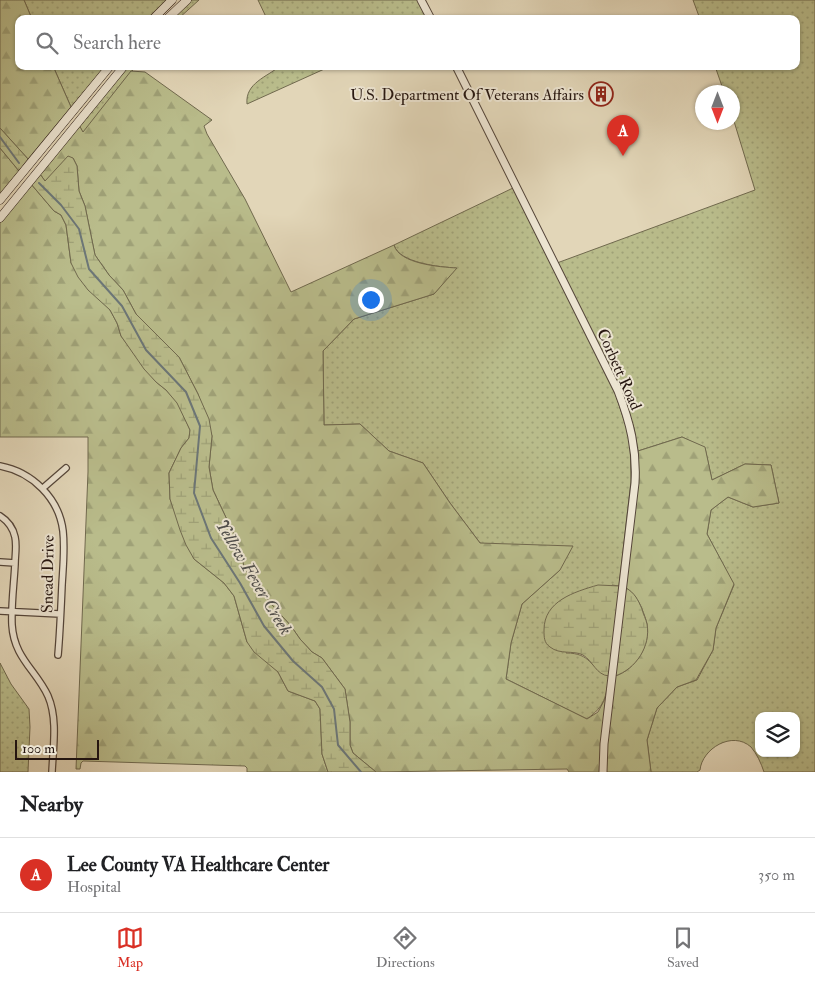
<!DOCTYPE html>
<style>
:root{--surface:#fff;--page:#f6f6f6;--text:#202124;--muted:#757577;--line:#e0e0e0;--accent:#d93025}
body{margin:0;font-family:"IM FELL Double Pica",serif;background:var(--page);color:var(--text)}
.controls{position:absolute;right:15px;bottom:15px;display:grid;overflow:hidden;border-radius:10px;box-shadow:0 1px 4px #0004}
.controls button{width:45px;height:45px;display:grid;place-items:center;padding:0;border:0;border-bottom:1px solid var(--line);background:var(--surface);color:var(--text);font:25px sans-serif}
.compass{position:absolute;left:695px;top:85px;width:45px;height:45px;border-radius:50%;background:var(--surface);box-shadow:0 1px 4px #0004;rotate:180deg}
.scale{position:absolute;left:15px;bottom:12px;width:84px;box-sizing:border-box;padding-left:5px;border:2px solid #261610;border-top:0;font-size:14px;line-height:18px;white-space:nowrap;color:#261610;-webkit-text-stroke:4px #ece4d1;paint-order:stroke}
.you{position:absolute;left:370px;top:299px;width:18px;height:18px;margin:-12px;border:4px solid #fff;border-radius:50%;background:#1a73e8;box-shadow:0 0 0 8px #1a73e833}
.badge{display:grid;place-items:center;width:32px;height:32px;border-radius:50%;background:var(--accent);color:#fff;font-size:16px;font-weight:700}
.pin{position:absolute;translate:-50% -41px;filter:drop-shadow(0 1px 2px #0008)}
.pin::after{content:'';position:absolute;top:26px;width:18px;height:15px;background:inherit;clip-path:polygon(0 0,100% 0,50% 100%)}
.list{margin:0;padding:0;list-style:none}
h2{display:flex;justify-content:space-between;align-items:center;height:65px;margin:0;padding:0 20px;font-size:21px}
h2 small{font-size:16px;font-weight:400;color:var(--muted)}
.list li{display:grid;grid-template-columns:32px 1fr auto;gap:15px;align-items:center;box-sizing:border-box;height:75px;padding:0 20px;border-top:1px solid var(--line)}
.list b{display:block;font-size:19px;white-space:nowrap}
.list p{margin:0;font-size:16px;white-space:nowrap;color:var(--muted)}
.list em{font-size:16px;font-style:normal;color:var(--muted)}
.icon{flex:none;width:28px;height:28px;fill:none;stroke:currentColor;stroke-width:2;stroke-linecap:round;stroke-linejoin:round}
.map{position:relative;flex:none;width:815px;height:772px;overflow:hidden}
.search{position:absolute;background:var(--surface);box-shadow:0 1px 4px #0004;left:15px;right:15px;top:15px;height:55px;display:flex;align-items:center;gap:12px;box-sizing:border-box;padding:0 18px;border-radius:10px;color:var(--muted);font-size:19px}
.sheet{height:140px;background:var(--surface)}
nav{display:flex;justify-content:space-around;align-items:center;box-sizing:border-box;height:70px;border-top:1px solid var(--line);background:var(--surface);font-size:14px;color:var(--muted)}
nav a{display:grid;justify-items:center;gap:2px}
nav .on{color:var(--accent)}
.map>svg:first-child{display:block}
.grass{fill:url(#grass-dots);stroke:#70694e;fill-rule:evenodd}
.forest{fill:url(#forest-firs);stroke:#70694e}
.wetland{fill:url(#wetland-marsh);stroke:#70694e}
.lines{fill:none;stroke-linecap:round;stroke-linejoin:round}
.stream{stroke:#6c7677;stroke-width:2}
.minor-casing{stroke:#55463a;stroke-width:8}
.tertiary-casing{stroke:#55463a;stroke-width:9}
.secondary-casing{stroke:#261610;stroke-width:9}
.minor{stroke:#ece4d1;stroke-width:5.5}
.tertiary{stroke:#ece4d1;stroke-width:7}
.secondary{stroke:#ece4d1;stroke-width:8}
.labels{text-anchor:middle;stroke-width:4;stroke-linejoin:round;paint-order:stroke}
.poi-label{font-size:16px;fill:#261610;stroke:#ece4d1;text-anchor:end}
.street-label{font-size:16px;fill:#261610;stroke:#ece4d1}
.water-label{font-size:18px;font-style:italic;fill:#4f4e4c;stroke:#ece4d1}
</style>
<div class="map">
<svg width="815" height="772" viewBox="0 0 815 772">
<defs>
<pattern id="grass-dots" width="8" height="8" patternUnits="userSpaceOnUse" patternTransform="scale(1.25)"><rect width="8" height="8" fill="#b9bc8b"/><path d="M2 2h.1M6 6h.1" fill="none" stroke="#9fa177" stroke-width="1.8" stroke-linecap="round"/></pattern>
<pattern id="forest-firs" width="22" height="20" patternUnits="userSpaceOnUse" patternTransform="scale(1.25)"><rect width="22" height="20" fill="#b9bc8b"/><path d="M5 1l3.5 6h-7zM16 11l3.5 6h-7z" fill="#9fa177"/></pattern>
<pattern id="wetland-marsh" width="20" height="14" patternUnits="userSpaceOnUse" patternTransform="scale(1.25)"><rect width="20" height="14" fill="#b9bc8b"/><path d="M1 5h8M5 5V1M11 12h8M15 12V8" fill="none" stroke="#9fa177"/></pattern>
</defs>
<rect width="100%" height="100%" fill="#e2d6b8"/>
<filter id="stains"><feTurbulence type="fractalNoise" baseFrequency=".004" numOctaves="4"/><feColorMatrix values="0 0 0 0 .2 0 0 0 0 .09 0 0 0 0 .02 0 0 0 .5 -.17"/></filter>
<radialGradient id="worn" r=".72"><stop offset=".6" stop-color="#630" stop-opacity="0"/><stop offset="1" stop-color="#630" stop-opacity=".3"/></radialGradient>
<path class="grass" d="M24,0H168L149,19H32Z
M192,0H199L178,19H172Z
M258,0H418L428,19H267Z
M693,0H815V772H764C761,763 757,754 751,747C732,730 702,749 700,770L697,772H651L647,740L657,708L677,687L697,680L713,650L716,628L734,585L707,534L711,510L728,497L753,507L779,503L771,465L745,464L712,480L705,448L682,437L638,451L634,428L628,410L557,263L755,190L733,118L732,92H724L715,66H796V19H700ZM759,716H796V753H759Z
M53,66H106L71,107Z
M128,66H136L83,133L79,125Z
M280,66H331L247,104C245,83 267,77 280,66Z
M513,188L615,393L630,438L631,481L619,586L612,585L566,653C592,653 589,668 609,676C606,697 605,706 587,719L506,679L511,643L522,604L560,570L480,543L450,503L423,463L389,451L360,424L324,425L323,351L354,319L434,294L456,268C440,267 399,263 394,245Z
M0,663L11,684L29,709L30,727L28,772H0Z"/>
<path class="forest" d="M0,0H24L32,19H19V66H53L71,107L28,159L0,128Z
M131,71L145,72L212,120L204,126L207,134L245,199L291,292L394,245C399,264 440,267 457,268L434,294L354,319L323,351L324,425L360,424L389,451L423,463L450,503L480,543L573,546L560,570L522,604L511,643L506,679L587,719L598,712L606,697L600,772H569L567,769L376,772L353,753L350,745V722L345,689L322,658L312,652L300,639L291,626L273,606L245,570L238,543L213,490L209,467L212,436L198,394L179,357L136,314L123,290L109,275L95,255L85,206L79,191L77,166L73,158L45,181L40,174L79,125L83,132Z
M0,148L19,171L0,195Z
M31,184L54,211L61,215L66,225L71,263L102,302L110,310L117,323L121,336L156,382L166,390L178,403L190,430L189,438L181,448L169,473L170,499L194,559L224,583L234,596L247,642L278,672L288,691L315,701L320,709L322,754L328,772H247V768L245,766L83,761L81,763L80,769H76L88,472V437H0V223Z
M682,437L705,447L712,480L745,464L771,465L779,503L753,507L728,497L711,510L707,534L734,584L716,628L713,650L696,680L677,687L657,708L647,740L651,772H606L607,744L615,676C635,670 651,645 647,624C646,619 644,614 642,609C638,600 634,593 626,588L638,484V451Z"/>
<path class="wetland" d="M0,128L28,159L19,171L0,148Z
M68,156L73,158L77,166L79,191L85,206L95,255L109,275L123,290L136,314L179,357L198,394L209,419L212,436L209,467L213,490L238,543L245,570L273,606L291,626L300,639L312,652L322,658L345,689L350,722V745L353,753L376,772H328L322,754L320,709L315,701L288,691L278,672L254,652L247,642L234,596L224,583L194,559L186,545L180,530L170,499L169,473L181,448L189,438L190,430L177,403L166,390L156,382L144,369L121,336L117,323L110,310L88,290L78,277L71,263L66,225L61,215L54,211L31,184L40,174L45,181Z
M598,585L620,586L609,676C596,675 593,661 583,655C573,650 560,655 550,647C544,643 544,637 544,630C544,601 574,592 598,585Z
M626,588C635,593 638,600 642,609C643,614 646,619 647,624C651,646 636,669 615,676Z"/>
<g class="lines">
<path class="stream" d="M0,137L19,163
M39,183L61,205L79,229L89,269L122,306L146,350L186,392L200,426L194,493L211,538L240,583L264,626L293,661L322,687L334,709L338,745L361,772"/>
<g class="minor-casing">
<path id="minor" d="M0,466C32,472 59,498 63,531C65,549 63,567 62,585C61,608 60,632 58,655
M43,488L66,468
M0,516C8,521 13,528 15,537C17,546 15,555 15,564C14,584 11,605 12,625C14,658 36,670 48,696C58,719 53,748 52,772
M0,562L15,563
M0,611L60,614"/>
</g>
<g class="tertiary-casing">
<path id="tertiary" d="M421,0L431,19
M456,66L618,391C630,422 637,450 635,483L604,744L603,772"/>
</g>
<g class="secondary-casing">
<path id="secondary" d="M153,19L172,0
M167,19L187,0
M0,200L110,66
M0,218L124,66"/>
</g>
<use href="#minor" class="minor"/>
<use href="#tertiary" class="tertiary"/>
<use href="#secondary" class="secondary"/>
</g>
<defs>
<g id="building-ring" transform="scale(1.25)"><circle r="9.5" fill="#ece4d1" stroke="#8f2418" stroke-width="1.5"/><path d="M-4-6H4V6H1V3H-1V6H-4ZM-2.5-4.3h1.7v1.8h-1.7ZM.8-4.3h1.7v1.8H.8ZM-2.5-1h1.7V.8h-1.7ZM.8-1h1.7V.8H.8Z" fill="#8f2418"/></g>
</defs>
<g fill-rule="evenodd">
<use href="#building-ring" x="601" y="94"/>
</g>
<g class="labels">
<g class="poi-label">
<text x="584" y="100">U.S. Department Of Veterans Affairs</text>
</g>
<g class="street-label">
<text transform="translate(620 369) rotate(66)" y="6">Corbett Road</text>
<text transform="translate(47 574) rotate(-89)" y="6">Snead Drive</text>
</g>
<g class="water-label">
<text transform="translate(254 577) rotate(59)" y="6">Yellow Fever Creek</text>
</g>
</g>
<rect width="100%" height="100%" filter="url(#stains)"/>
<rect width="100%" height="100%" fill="url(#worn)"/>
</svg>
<div class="controls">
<button><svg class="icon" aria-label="layers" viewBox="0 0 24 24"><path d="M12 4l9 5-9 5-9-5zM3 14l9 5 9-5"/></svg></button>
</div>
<svg class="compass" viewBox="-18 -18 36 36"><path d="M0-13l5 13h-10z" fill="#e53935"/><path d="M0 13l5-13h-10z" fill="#757577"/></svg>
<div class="scale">100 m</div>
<div class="you"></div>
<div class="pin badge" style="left:623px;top:156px">A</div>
<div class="search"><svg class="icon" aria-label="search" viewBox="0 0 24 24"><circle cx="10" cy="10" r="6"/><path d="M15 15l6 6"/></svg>Search here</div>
</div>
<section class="sheet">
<h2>Nearby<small></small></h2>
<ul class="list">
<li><span class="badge">A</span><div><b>Lee County VA Healthcare Center</b><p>Hospital</p></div><em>350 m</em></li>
</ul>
</section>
<nav>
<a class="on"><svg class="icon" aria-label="map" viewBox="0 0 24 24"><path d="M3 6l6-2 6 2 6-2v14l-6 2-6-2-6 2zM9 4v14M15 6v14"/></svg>Map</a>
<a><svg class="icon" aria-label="directions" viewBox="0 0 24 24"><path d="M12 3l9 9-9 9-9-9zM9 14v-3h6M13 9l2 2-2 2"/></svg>Directions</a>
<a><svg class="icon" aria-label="saved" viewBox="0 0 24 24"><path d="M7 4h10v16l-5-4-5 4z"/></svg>Saved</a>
</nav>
